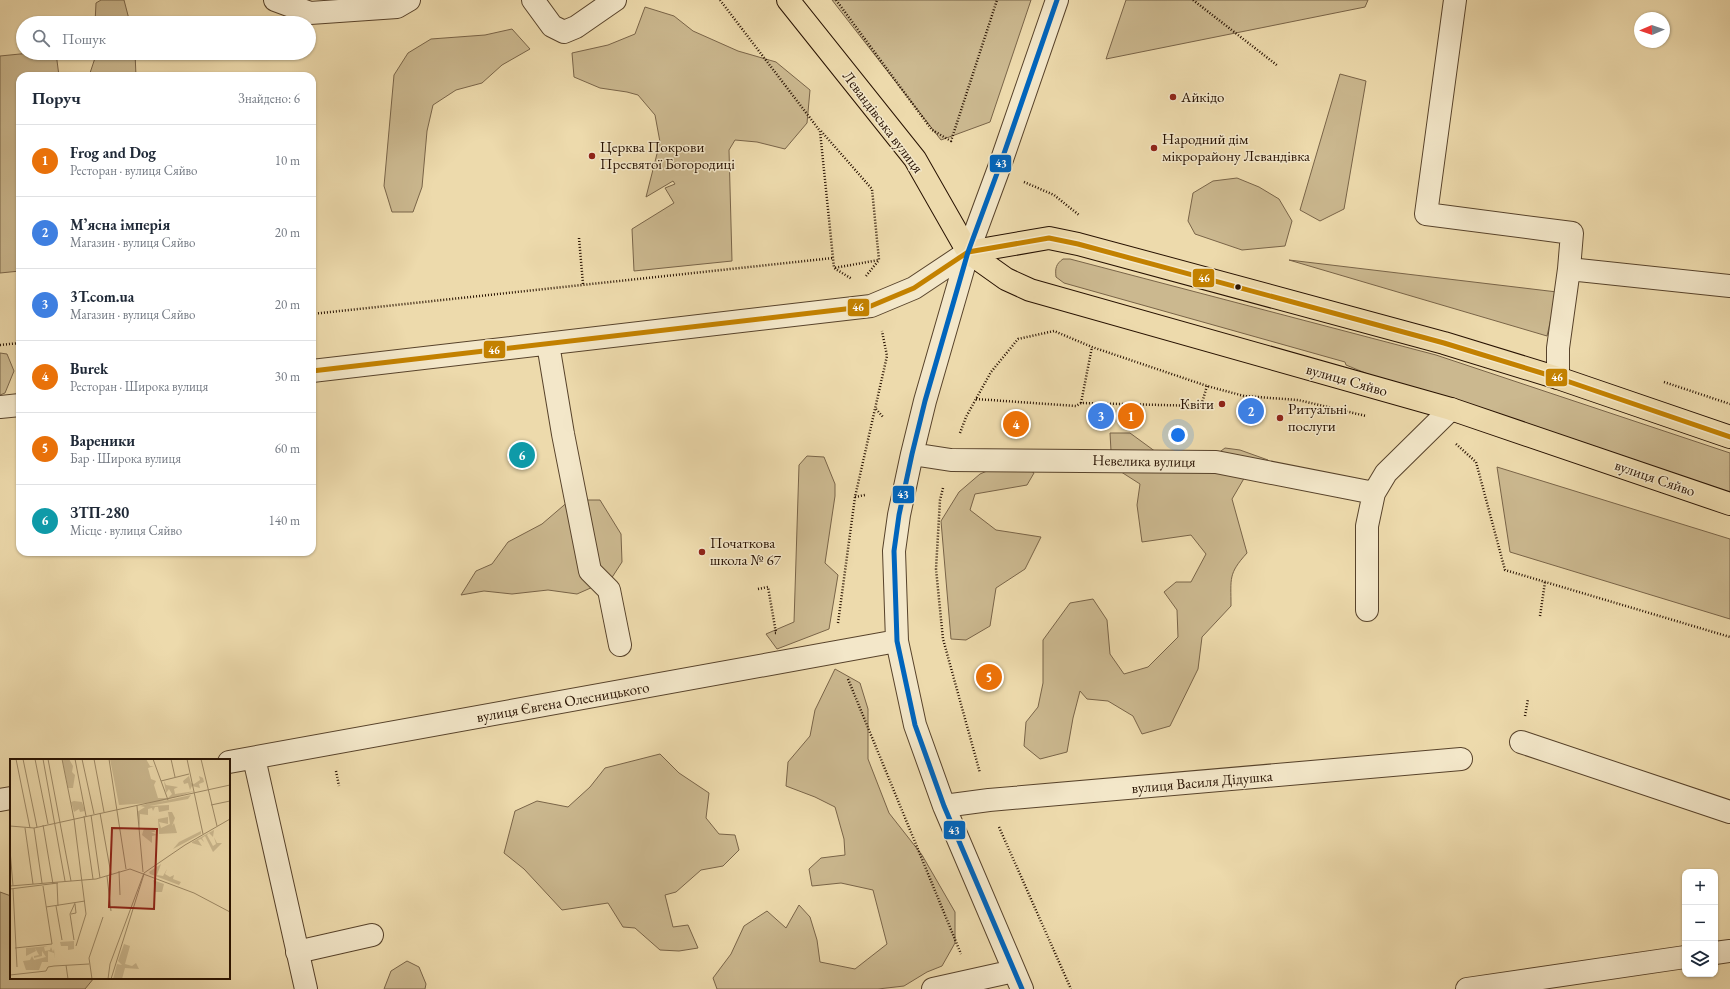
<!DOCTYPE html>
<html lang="uk">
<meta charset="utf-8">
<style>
:root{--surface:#fff;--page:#f6f6f7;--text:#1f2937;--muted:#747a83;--line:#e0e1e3;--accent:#8f2418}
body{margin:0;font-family:"EB Garamond",serif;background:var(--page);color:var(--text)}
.controls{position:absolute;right:12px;bottom:12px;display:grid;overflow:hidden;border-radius:8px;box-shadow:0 1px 3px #0004}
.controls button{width:36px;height:36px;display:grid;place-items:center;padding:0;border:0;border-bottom:1px solid var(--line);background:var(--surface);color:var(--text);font:20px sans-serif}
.compass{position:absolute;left:1634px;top:12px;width:36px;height:36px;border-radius:50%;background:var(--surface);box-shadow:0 1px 3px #0004;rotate:268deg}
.you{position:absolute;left:1178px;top:435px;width:14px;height:14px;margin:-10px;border:3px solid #fff;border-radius:50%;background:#1a73e8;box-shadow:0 0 0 6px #1a73e833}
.badge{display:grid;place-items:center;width:26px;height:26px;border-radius:50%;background:var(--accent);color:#fff;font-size:13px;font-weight:700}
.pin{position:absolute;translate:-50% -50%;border:2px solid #fff;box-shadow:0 1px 4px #0006}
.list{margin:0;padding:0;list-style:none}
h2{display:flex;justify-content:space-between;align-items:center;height:52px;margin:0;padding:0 16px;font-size:17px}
h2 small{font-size:13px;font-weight:400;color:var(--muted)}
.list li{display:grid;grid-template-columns:26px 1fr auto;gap:12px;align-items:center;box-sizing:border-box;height:72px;padding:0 16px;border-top:1px solid var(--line)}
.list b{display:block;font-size:15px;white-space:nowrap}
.list p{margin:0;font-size:13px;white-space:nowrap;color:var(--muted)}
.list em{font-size:13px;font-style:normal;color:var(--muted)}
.icon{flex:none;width:22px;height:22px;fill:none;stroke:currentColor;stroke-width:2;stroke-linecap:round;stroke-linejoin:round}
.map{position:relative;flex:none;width:1730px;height:989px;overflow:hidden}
.search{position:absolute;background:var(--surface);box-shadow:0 1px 3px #0004;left:16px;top:16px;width:300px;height:44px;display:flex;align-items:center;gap:10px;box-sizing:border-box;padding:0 14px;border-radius:22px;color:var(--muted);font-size:15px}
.panel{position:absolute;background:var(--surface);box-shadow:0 1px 3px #0004;left:16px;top:72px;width:300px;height:484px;border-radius:12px}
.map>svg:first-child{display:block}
.green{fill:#cbb88f;stroke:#796448}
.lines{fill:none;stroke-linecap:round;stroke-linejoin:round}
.minor-casing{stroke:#58432b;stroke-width:24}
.major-casing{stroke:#271100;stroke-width:24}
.path{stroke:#271100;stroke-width:2.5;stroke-dasharray:1 2;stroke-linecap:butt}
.minor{stroke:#f3e7c9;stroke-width:22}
.major{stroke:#eddaac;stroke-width:22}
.bus-1-casing{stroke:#f3e7c9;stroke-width:8}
.bus-2-casing{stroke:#f3e7c9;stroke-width:8}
.bus-1{stroke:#c38100;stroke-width:5}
.bus-2{stroke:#0065bd;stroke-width:5}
.poi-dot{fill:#8f2418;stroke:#f3e7c9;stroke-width:1.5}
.bus-dot{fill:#271100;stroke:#f3e7c9;stroke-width:1.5}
.labels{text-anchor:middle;stroke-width:3;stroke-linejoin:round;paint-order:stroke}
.poi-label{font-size:15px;fill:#271100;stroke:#f3e7c9;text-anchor:start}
.street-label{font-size:15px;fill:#271100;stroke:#f3e7c9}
.inset-road{fill:none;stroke:#9e8a67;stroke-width:1}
.view{fill:#8f2418;fill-opacity:0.15;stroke:#8f2418;stroke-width:2}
.inset-edge{fill:none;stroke:#271100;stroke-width:2}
.line-badge{stroke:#f3e7c9;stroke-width:1.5}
.badge-label{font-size:11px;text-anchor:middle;font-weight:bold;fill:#fff}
</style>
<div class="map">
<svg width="1730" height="989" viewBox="0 0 1730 989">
<rect width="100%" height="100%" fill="#eddaac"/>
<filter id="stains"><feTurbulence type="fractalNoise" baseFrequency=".005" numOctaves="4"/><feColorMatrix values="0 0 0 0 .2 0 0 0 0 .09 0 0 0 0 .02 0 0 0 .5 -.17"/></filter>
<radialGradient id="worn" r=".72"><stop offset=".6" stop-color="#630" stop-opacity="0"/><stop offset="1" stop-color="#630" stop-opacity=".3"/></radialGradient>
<path class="green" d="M101,0H124L130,23H95L96,3Z
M832,0H1031L990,122L941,140Z
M1126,0H1368L1365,7L1106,59Z
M645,7L674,16L693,31L738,51L776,62L810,90L807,123L785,149L757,142L735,140L729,150L732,261L634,271L632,229L674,203L665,188L675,184L673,181L646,197L660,142L655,115L638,95L627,92L600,88L574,77L572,53L608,45L635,34Z
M512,29L530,49L502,65L482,83L456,90L433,105L427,131L422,187L413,212H392L384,186L394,75L408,53L431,39L485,35Z
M30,53H56L59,76H20V271L0,273V56Z
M95,53H135L136,76H89L95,58Z
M1340,74L1366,81L1344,209L1320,221L1300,210Z
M1237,178L1259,187L1279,199L1292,221L1285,246L1242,250L1195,234L1188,221L1193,193L1213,181Z
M1063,259H1070L1436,355L1730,453V500L1380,379L1346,365L1345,362L1064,283L1056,277C1055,268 1056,264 1063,259Z
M1289,260L1557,292L1547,336Z
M0,353L7,354L14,371L5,393L0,395Z
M1110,433H1130L1156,452L1202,465L1225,448L1240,450L1268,460L1246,475L1232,499L1247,553C1228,574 1231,578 1231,606L1202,637L1198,669L1170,726L1142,734L1133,716L1108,701L1087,699L1080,691L1073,718L1067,752L1040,759L1024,746L1026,722L1038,707L1043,683V640L1070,603L1093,599L1107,620L1110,654L1124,674L1148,667L1178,637L1177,610L1164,592L1176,582H1191L1206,554L1191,535L1142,542L1137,505L1140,484L1115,468L1111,451Z
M807,456L824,457L835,484V496L825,563L838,575L829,629L777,649L766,634L794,622L799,465Z
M1015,459L1034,473L1027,485L975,494L970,510L996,530L1041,537L1025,569L996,588L990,626L966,640L951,639L941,521L959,492L980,474Z
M1497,467L1730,539V619L1510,552Z
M570,500H600L621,534L622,562L611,579L577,594L548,590L512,594L484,591L461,595L476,571L492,564L508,542L542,524Z
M835,669L860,683L868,709V759L889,813L922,855L955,912V943L942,966L927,972L904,986L878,989H717L713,978L731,954L744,926L767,911L786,928L799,905L810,917L817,940L820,962L855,969L887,944L873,890L841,883L812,886L809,869L821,858L845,855L844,839L835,807L815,797L786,786L788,762L810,736L815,710Z
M660,754L679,773L709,793L706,818L719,834L735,835L739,850L723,866L701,870L676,892L665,895L673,927L688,925L698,948L679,951L660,950L635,928L623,927L608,903L562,910L524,869L504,853L515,811L537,801L568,807L590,787L605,768Z
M0,892L11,896V978H94L85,989H0Z
M407,961L419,967L426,984L425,989H384L391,971Z"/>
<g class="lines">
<g class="minor-casing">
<path id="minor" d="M275,0L310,13L397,7L409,0
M533,0L552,26L564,32L576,27L615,0
M1455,0L1426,214L1572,233L1569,269L1730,286
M548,344L563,434L590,571L609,590L620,645
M312,371L871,306L914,288L968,252
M1558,378V348L1569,269
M0,407L20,405
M912,454L951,460L1216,462L1374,493
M1367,610V526L1374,493L1386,473L1451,409
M1521,742L1730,812
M254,758L306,989
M229,762L897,641
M0,800L11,798
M944,806L989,800L1461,759
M297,952L372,935
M1715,953L1730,951
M933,989L1014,971
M1022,989L944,806L915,725L897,641L894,551L899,515L912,454L925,401L968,252L999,168L1057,0
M1467,989L1685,957"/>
</g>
<g class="major-casing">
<path id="major" d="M788,0L915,159L968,252L1006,279L1030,290L1451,409L1730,504
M968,252L1049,238L1078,244L1444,343L1558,378L1730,437"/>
</g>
<path class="path" d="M720,0L820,131L834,268L852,279
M836,0L932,130L951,141L997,0
M1193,0L1278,66
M821,131L872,189L879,260L834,268
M1024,182L1054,195L1079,215
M579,238L583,284
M866,276L879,260
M312,314L833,258
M0,345L20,343
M1664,382L1730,404
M976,399L1076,406L1081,403L1201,406L1207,386
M1081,403L1092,347
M876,409L883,417
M960,433L966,417L991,372L1018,339L1054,331L1092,347L1207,386L1244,396L1298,400L1366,416
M1456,444L1476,462L1505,570L1730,637
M943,488L940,500L936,569L943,639L980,773
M855,497L865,495
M758,589L768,587L776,633H773
M1540,616L1545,582
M838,623L855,497L887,356L882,331
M848,679L961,954
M1525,716L1528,699
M336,771L339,786
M999,827L1071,989"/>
<use href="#minor" class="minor"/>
<use href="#major" class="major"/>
<g class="bus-1-casing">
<path id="bus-1" d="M312,371L871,306L914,288L968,252L1049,238L1078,244L1444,343L1558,378L1730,437"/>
</g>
<g class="bus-2-casing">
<path id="bus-2" d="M1022,989L944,806L915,725L897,641L894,551L899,515L912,454L925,401L968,252L999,168L1057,0"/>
</g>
<use href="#bus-1" class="bus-1"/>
<use href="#bus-2" class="bus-2"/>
</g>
<g class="poi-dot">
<circle cx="1173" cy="97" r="4"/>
<circle cx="1154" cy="148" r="4"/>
<circle cx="592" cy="156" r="4"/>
<circle cx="1222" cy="404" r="4"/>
<circle cx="1280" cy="418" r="4"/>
<circle cx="702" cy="552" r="4"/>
</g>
<circle class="bus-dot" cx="1238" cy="287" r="3.5"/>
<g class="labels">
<g class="poi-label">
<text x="1181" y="102">Айкідо</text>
<text x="1162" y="144">Народний дім<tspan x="1162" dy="17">мікрорайону Левандівка</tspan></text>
<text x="600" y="152">Церква Покрови<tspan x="600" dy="17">Пресвятої Богородиці</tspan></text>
<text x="1214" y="409" text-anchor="end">Квіти</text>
<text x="1288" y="414">Ритуальні<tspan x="1288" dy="17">послуги</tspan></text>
<text x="710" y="548">Початкова<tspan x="710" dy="17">школа № 67</tspan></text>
</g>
<g class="street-label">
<text transform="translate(883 122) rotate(53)" y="5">Левандівська вулиця</text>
<text transform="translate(1347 380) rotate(16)" y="5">вулиця Сяйво</text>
<text transform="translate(1144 461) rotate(1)" y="5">Невелика вулиця</text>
<text transform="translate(1655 478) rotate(19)" y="5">вулиця Сяйво</text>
<text transform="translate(563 702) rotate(-10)" y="5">вулиця Євгена Олесницького</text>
<text transform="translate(1202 782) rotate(-5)" y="5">вулиця Василя Дідушка</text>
</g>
</g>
<g transform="translate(10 759)">
<rect width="220" height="220" fill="#eddaac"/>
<path d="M52,0H59L63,7L62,13L65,16L63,29H58ZM100,0H136L140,7H144L138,9L141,20L146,22L144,26L148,39H158L162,35L159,30L156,34L154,22L156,26L168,28L164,30L165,35L185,32L149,43L181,36L178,40L139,47L159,46V51L149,53L148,48H145L143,52L142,49L138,50V56L130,55V70L127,53L135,48L130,47L140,44L109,46ZM179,17L181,24L184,25L190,21L189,17L193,19L194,23L189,25L190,29L182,27L180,31L178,24L174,25L173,22ZM64,42L72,43L75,52L70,53L69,50L64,53L61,43ZM158,53H162L165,59L162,67L164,64L167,74L149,75L148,60L158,58V65L149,63L151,69L160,65ZM134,69H144L145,73H141L147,76L142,77V84L132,76ZM204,71L203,78L199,74L197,76L203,87L206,85L204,78L207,84H212L203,93L195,77L192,79L194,83L191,80L188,81L192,87L182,84V83ZM191,72V75L163,90L169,83ZM151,105L147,116L153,117L157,110L155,115L160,118L164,116L163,120L171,123L169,126L140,115L139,113ZM143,121L154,125L152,133H145ZM64,182V190L58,191V187H51L50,183ZM114,185L120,187L115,205L122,207L126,204L129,210L115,209L112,220H103L107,205L112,206L108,202ZM38,187L34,188L35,192L40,191L41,188L43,193L44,190L45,200L44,194L38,192V203H32L29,211H16L13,202L20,201L22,197L24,201L36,198L32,192V197L24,199V197L29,196L25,189L26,192L16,197V189Z" fill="#cbb88f"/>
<path class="inset-road" d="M6,0L20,69M13,0L27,68M25,0L38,65M33,0L55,122M38,0L61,122M52,0L64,60L76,155L66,187M65,0L76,57M72,0L84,55M84,0L94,53M99,0L116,110M143,0L158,41M161,0L165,18M177,0L193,75M191,0L207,67M151,22L179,15M201,46L220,42M127,47L133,113M90,54L101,115M81,56L90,119M74,57L83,120M33,66L43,125M0,67L24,69L220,26M15,69L23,125M24,69L32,124M0,91L3,127M109,112L110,136M134,114L175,86L220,60M97,117L101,152M47,124L48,147M0,127L86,120L120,110L184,134L220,153M0,130L48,124M3,130L7,208M46,147L52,181M36,148L75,142M61,155L66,154L65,145M64,181L60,155L65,144M5,189L42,185L33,127M56,206L58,220M0,216L36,212L38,208L44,207L79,205M82,220L79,199L93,158M98,220L100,205L134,114M101,220L134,115"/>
<path class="view" d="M102,69L147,70L144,150L99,148Z"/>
<rect width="220" height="220" class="inset-edge"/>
</g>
<g class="line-badge">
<rect x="989" y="154" width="23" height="19" rx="4" fill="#0065bd"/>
<rect x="1192" y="268" width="23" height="20" rx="4" fill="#c38100"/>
<rect x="847" y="298" width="23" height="19" rx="4" fill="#c38100"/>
<rect x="483" y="340" width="23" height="19" rx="4" fill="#c38100"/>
<rect x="1545" y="368" width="23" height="19" rx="4" fill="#c38100"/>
<rect x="892" y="485" width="23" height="19" rx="4" fill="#0065bd"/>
<rect x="943" y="820" width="23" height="20" rx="4" fill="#0065bd"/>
</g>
<g class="badge-label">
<text x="1001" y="167">43</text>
<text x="1204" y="282">46</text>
<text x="858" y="311">46</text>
<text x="494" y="354">46</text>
<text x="1557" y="381">46</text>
<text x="903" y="498">43</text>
<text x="954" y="834">43</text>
</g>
<rect width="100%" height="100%" filter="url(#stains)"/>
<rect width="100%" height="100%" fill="url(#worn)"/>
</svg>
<div class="controls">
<button>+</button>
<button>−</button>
<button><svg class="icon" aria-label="layers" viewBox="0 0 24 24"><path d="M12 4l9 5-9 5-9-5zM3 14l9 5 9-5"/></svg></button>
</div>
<svg class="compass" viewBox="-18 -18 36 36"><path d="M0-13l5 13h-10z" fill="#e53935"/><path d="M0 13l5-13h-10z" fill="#747a83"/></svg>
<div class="you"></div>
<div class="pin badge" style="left:1131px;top:416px;background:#e8710a">1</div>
<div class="pin badge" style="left:1251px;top:411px;background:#3f7fe0">2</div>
<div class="pin badge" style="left:1101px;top:416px;background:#3f7fe0">3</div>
<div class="pin badge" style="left:1016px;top:424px;background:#e8710a">4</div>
<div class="pin badge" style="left:989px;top:677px;background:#e8710a">5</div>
<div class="pin badge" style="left:522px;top:455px;background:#0f9aa8">6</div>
<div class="search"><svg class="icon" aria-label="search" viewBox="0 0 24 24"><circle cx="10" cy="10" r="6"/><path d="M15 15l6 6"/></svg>Пошук</div>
<section class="panel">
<h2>Поруч<small>Знайдено: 6</small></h2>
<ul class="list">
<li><span class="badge" style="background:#e8710a">1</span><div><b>Frog and Dog</b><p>Ресторан · вулиця Сяйво</p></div><em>10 m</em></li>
<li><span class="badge" style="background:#3f7fe0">2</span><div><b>Мʼясна імперія</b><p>Магазин · вулиця Сяйво</p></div><em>20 m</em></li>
<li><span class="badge" style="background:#3f7fe0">3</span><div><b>3T.com.ua</b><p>Магазин · вулиця Сяйво</p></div><em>20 m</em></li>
<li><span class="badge" style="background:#e8710a">4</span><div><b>Burek</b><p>Ресторан · Широка вулиця</p></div><em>30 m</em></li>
<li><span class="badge" style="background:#e8710a">5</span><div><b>Вареники</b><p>Бар · Широка вулиця</p></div><em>60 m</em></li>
<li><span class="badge" style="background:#0f9aa8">6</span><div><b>ЗТП-280</b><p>Місце · вулиця Сяйво</p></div><em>140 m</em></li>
</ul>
</section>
</div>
